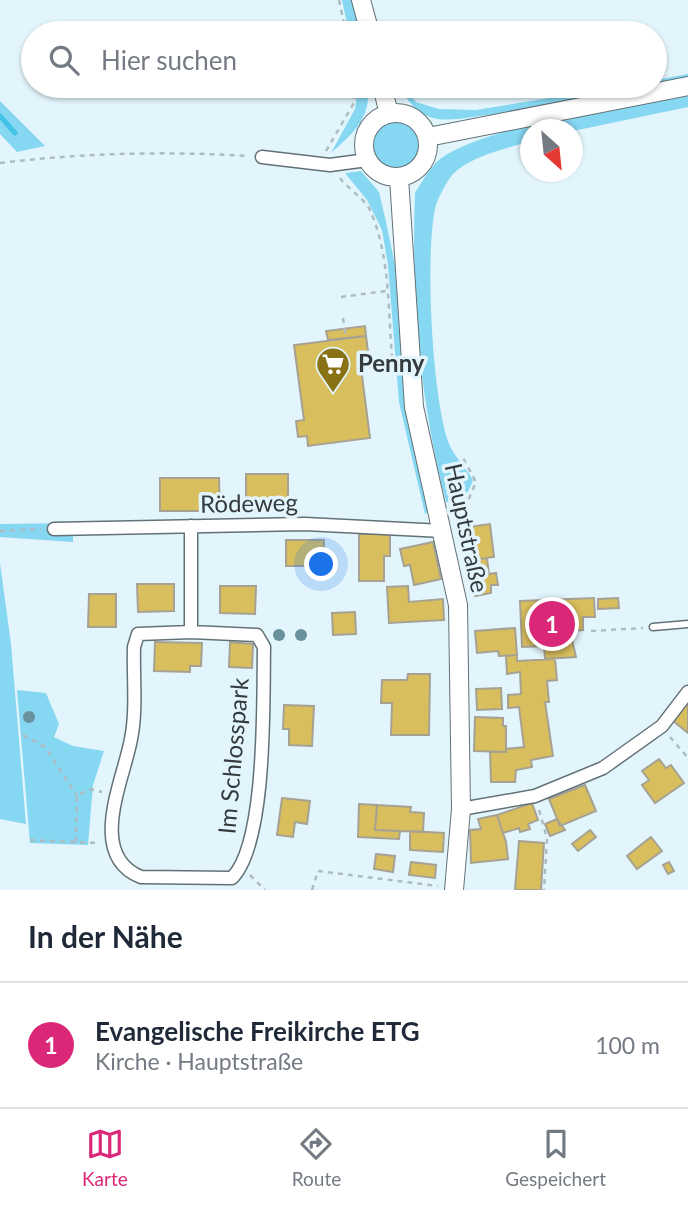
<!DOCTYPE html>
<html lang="de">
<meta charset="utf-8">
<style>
:root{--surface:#fff;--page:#f2f2f3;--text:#1f2937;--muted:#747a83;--line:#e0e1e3;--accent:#db2777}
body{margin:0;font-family:Lato,sans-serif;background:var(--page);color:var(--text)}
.compass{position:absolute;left:520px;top:119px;width:63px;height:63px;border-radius:50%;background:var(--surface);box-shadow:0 2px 5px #0004;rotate:153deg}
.you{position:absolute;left:322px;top:565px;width:24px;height:24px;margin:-18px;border:5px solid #fff;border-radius:50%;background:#1a73e8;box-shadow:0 0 0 10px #1a73e833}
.badge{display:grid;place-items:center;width:46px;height:46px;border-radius:50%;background:var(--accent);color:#fff;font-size:23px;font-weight:700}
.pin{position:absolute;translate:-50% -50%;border:4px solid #fff;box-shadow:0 2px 7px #0006}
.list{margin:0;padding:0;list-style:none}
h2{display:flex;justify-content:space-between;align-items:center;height:91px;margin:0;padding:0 28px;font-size:30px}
h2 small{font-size:23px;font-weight:400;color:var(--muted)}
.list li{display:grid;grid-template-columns:46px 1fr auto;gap:21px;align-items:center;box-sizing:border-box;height:126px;padding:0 28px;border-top:2px solid var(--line)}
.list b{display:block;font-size:26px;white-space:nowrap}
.list p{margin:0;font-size:23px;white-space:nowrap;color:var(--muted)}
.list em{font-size:23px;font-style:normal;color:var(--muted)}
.icon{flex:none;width:38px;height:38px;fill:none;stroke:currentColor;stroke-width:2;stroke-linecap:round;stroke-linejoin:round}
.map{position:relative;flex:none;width:688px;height:890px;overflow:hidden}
.search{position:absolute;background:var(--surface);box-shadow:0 2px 5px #0004;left:21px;right:21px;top:21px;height:77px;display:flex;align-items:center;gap:18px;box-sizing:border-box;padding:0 24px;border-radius:38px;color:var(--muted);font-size:26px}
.sheet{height:217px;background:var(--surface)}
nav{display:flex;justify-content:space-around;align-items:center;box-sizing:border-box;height:98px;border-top:2px solid var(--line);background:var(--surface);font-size:19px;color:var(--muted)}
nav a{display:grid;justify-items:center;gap:4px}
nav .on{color:var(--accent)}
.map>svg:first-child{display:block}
.green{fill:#86d7f1}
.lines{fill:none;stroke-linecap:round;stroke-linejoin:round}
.stream{stroke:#42c2e6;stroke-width:5}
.building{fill:#d9be5d;stroke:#a6a293;stroke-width:2}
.lane-casing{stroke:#627177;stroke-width:9}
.street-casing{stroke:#627177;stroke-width:15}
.secondary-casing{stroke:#627177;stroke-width:20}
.path{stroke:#adbcc2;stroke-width:2.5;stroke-dasharray:5 5;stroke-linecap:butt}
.lane{stroke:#fff;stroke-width:6}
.street{stroke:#fff;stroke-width:12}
.secondary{stroke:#fff;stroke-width:18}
.tree{fill:#68919c}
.labels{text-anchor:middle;stroke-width:7;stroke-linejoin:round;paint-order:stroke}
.poi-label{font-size:24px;font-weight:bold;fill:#343b3e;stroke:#e3f5fc;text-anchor:start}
.street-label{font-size:24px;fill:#343b3e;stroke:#e3f5fc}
</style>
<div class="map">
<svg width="688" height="890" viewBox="0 0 688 890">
<rect width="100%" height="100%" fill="#e3f5fc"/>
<path class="green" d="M342,0H352L359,33H349Z
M688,74V80C621,93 554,107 487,115C471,117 449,122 433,118C417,114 406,100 400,86H404L416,102L439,109L476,110L623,86H655V80Z
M358,86H368C371,118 354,133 331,153L355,109Z
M688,96V107L573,131L530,130V141C506,149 470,156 452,175C446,183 437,199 435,209C425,257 432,399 449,444C454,456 466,468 473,480C468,495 462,502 446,502C420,400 411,299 415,193C422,182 430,167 440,159C489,124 625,108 688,96Z
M0,101L45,146L17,152L0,134Z
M372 146a24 24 0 1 1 48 0a24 24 0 1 1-48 0Z
M361,171L379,192L386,222L395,265L405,404L429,511L425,514L399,402L388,265L382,230L367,200L345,173Z
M73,523V542L0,537V524Z
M0,563L11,644L26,824L0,819Z
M17,690L46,693L59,724L54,737L73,746L104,751L93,785L88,845L30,843Z"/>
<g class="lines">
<path class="stream" d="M0,116L15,133"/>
</g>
<path class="building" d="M365,326L366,336L328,340L326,331Z
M366,336L370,367L361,368L370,438L308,446L307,436L298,437L296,421L304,420L294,345Z
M246,474H288V502H246Z
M160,478H219L220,511H160Z
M490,524L494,557L471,560L467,527Z
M359,534H390V556H384V581H359Z
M286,540H324V566H286Z
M433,542L441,579L414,585L410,565L404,566L400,549Z
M487,558L489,574L496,573L498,585H491V593L475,596L471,560Z
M137,584H174V611L138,612Z
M220,586H256L255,614L220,613Z
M408,586L409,602L443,599L444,620L389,623L387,587Z
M89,594H116V627H88Z
M594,598L595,617H583V630L570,631L576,657L545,659L544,646L522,647L520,601Z
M618,598L619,608L598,609V599Z
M355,612L356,634L333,635L332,613Z
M515,628L517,655L499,656L498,651L477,653L475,631Z
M155,642L202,643L201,666H190V672L154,671Z
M230,642L253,644L252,668L229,667Z
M517,655V661L555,659L557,680L547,681L549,702H545L553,756L531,760L532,767L516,770L515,782H491L490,752H506V749L524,747L519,707L508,708V695L521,694L520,672L507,674L506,656Z
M408,674H430L429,735H391L392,703H381L382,680H407Z
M501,688L502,709L477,710L476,689Z
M688,701V733L672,720Z
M284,705L314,706L312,746L289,745V729H283Z
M475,717L503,718V726H506V752L474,751Z
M659,759L666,768L671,765L684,783L655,803L642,785L649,780L642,771Z
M585,785L596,811L560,826L549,799Z
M282,798L310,801L307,824L295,822L293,837L277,835Z
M532,803L538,820L528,824L530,829L520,832L519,828L503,833L497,815Z
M359,804L377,805L375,830L400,831L399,839L358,837Z
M377,805L411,807L410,812L424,813L423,832L375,830Z
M497,815L506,842L508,859L471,863L470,830L481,829L478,819Z
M557,819L565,830L550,836L545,824Z
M590,830L596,837L578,851L572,844Z
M410,831L444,833L443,852L410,850Z
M651,837L662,851L637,869L627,856Z
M519,841L544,843L541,890H515Z
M376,854L395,856L393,872L374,869Z
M411,862L436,865L435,878L409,875Z
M669,862L674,871L668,874L663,865Z"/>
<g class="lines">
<g class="lane-casing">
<path id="lane" d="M653,627L688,624"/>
</g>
<g class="street-casing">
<path id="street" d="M262,157L330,165L367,160
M191,526V632L138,634L134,647C133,676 137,710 131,739C124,779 86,855 141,877L232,878C267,843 263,698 264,647L257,635L191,632
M54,529L305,524L443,531
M461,809L535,796L603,768L662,726L688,692"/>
</g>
<g class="secondary-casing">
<path id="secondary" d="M361,0L370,33
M382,86L389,114
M364 145a32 32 0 1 1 64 0a32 32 0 1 1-64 0Z
M428,137L688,86
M399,178L414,407L458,605L461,809L454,890"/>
</g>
<path class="path" d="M339,0L346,33
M326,151L355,101L353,86
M0,163C83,153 165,151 249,156
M340,178C348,189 364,198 370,210C390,255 388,309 392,357
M341,297L386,291
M343,318L346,338
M454,512L467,503L476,482L463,458
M0,531L41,529
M591,631L643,628
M23,735L45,747L77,796
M670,737L688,758
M539,810L547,838L544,890
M30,840L98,843
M76,842L77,796L89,789L102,792
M250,875L265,890
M312,890L318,871L438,886"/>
<use href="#lane" class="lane"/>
<use href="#street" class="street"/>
<use href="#secondary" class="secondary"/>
</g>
<g class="tree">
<circle cx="279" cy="635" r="6"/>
<circle cx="301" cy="635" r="6"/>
<circle cx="29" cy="717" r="6"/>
</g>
<defs>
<g id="supermarket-pin" transform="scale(1.75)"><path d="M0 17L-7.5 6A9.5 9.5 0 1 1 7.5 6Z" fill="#897214" stroke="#e3f5fc"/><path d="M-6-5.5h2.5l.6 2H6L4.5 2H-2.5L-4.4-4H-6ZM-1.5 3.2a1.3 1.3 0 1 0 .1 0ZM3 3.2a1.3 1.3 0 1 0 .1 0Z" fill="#fff"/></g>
</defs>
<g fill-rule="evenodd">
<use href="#supermarket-pin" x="333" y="364"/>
</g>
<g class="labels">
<g class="poi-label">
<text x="358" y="372">Penny</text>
</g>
<g class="street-label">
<text transform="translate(249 504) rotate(-1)" y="8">Rödeweg</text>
<text transform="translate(466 528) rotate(78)" y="8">Hauptstraße</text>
<text transform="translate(234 756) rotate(-85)" y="8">Im Schlosspark</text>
</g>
</g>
</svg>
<svg class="compass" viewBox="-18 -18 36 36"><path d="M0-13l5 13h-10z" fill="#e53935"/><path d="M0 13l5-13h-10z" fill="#747a83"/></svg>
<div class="you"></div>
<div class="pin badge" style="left:552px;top:624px">1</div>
<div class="search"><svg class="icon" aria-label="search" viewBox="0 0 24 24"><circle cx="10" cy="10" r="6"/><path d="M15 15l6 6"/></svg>Hier suchen</div>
</div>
<section class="sheet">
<h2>In der Nähe<small></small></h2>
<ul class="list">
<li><span class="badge">1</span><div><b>Evangelische Freikirche ETG</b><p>Kirche · Hauptstraße</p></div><em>100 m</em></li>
</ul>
</section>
<nav>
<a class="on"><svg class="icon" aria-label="map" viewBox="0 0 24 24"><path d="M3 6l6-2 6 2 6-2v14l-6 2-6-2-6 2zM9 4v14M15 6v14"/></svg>Karte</a>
<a><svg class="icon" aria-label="directions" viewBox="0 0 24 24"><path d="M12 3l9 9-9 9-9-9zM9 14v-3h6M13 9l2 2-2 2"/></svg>Route</a>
<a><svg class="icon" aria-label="saved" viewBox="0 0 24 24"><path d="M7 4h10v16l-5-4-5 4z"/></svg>Gespeichert</a>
</nav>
